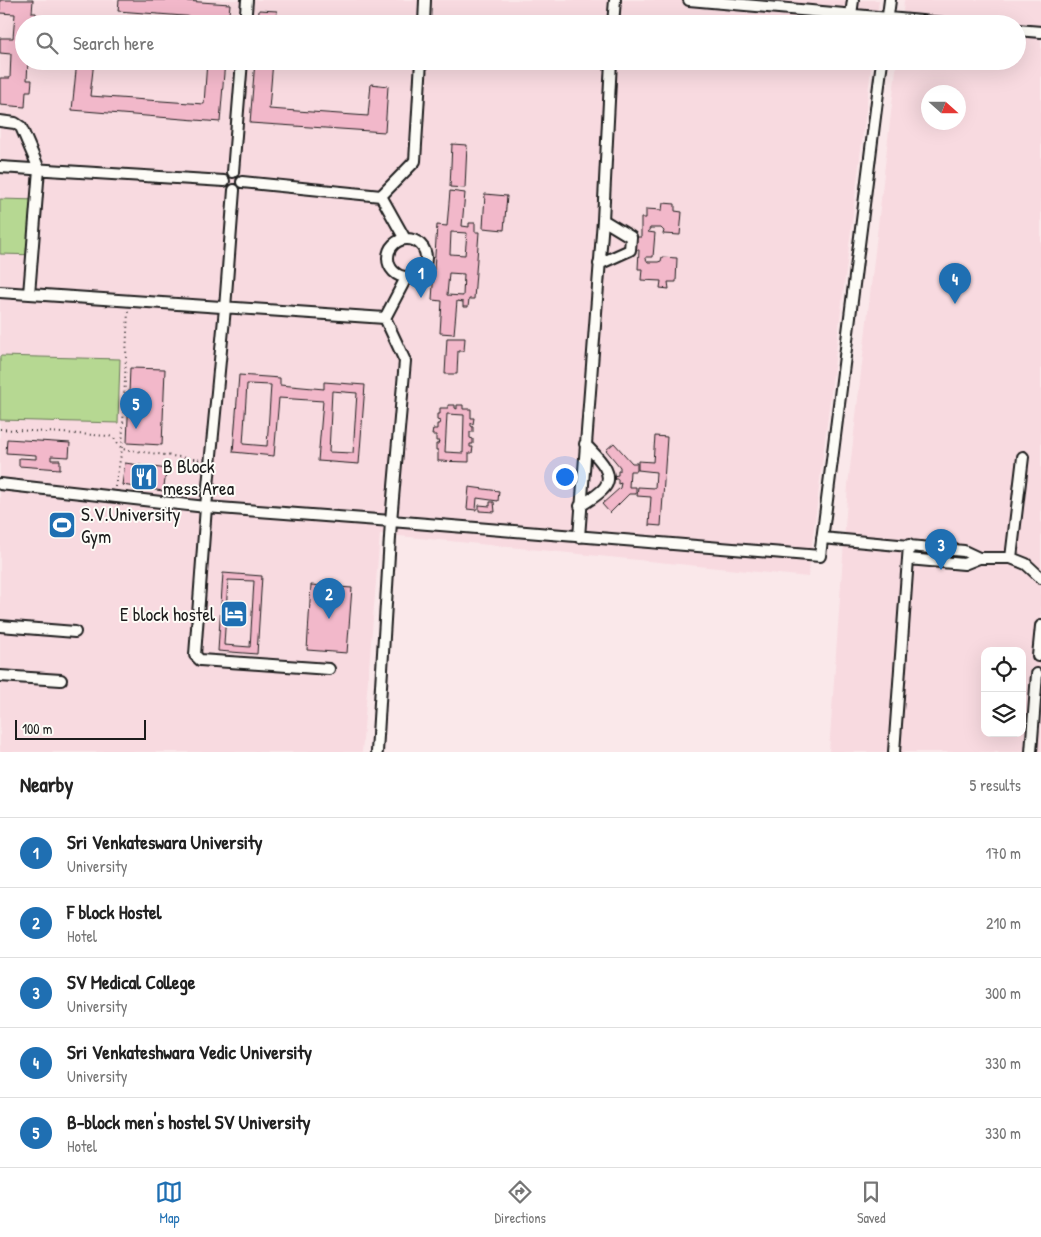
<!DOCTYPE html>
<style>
:root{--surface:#fff;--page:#f2f2f2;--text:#222;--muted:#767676;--line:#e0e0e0;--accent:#1f6fb2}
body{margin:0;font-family:"Patrick Hand",sans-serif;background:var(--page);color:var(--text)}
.controls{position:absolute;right:15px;bottom:15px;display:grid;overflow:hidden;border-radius:10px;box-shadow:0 5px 20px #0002}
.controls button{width:45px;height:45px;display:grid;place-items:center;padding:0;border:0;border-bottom:1px solid var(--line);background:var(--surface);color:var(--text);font:25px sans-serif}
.compass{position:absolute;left:921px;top:85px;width:45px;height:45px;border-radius:50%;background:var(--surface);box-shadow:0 5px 20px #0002;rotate:111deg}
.scale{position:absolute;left:15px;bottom:12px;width:131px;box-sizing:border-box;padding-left:5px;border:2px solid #1c1c1c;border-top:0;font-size:14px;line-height:18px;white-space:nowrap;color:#1c1c1c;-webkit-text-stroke:4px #fdfcf7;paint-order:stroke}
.you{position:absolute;left:564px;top:476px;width:18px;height:18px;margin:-12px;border:4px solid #fff;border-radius:50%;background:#1a73e8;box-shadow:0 0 0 8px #1a73e833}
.badge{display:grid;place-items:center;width:32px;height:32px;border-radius:50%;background:var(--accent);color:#fff;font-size:16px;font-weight:700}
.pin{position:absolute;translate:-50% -41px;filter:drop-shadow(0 1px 2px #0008)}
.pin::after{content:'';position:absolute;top:26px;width:18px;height:15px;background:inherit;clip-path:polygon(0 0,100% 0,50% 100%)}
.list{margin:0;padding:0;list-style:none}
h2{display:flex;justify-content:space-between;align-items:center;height:65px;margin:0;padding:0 20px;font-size:21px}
h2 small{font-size:16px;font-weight:400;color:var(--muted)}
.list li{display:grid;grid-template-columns:32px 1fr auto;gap:15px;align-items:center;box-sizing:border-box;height:70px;padding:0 20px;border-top:1px solid var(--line)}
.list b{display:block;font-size:19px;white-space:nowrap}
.list p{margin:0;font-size:16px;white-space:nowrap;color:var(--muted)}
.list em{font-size:16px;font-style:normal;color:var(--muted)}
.icon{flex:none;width:28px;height:28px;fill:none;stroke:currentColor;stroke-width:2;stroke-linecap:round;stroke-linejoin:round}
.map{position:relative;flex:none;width:1041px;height:752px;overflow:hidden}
.search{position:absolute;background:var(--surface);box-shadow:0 5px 20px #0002;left:15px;right:15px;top:15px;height:55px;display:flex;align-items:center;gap:12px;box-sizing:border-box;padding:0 18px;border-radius:28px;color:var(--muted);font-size:19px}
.sheet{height:415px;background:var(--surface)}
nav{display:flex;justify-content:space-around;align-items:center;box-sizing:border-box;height:70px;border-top:1px solid var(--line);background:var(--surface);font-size:14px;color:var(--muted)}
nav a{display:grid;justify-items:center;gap:2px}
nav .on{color:var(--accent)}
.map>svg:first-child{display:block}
.built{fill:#f8dae0;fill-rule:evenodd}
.green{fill:#b6d892;stroke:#697a57}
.building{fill:#f2b8ca;stroke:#1c1c1c;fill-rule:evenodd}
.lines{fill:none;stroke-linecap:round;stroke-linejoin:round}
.minor-casing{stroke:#1c1c1c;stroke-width:14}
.path{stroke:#1c1c1c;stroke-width:2;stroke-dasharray:1 4;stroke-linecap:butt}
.minor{stroke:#fdfcf7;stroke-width:10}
.labels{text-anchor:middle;stroke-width:4;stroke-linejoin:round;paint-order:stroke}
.poi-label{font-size:19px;fill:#1c1c1c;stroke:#fdfcf7;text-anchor:start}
</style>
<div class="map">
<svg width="1041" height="752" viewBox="0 0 1041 752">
<rect width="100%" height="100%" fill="#fae8ea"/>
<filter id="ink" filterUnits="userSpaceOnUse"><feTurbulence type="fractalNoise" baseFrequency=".02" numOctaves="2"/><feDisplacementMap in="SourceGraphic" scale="10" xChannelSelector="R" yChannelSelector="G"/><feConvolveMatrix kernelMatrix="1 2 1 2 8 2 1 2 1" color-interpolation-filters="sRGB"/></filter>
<g filter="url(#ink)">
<path class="built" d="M0,0H879L876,24H24V61H872L808,577L380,534L362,752H0Z
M904,0H1041V752H829L848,485L897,61H1017V24H902ZM928,92H958V122H928ZM985,651H1022V733H985Z"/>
<path class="green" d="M0,199L39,200L38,255L0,254Z
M0,356L120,359L118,423L0,420Z"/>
<path class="building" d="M0,0H33L32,13H36V23L24,24V61H28L27,80H32L31,91H26L25,107L0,105V78H10L11,54L0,53V38H13L15,14L0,13Z
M119,0H171L230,4L228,24H210V18L118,11Z
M259,10L277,11L276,24H258Z
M77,61H94L90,96L204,104L207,61H225L220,122L72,110Z
M255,61H273L269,109L368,116L371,84L388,86L385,132L250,123Z
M452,144L467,145L465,188L450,187Z
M450,191L465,193L462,226L469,227V223H475V232H479L474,299H469L468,307H463V302L457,301L454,334L440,333L442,301L432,300L437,225L447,226ZM451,232L467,233L465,255L450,254ZM449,273L464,274L463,296L447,295Z
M485,194L507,196L504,230L483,228Z
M663,203L675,204V211L682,212L680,235L663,234L664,231L661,228H650L648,232L655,233L653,257H646V259L648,262H658L661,261L662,257L677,258L676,282H668L669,289L660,288L661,281L641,280L642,269H638L639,250H635L636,237H641V218H646V209L662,210Z
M447,338H465L464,351H458L457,374H445Z
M130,368L165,369L162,445L127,443Z
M239,375L280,378V385L324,389V382L365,385L359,464L318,461L323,401L279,398L274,456L233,452ZM247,384L271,385L267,446L243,444ZM332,391L357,393L353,453L329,452Z
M448,405H455V408L457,409V405H463V409H471V418H474L473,424L471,423V426L473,427V432H470V438L473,439V444H470V447H473L472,453H469V462L438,461V450H436V444H438L439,441H436V435H432L433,429H437V424H439L440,421L437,420V414H440V408H448ZM447,414L464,415L463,453L445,452Z
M655,436L667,437L661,526L649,525L651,497L637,496L638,487L655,488L656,472L638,470V461L653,462Z
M7,439L70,443L69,457L51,456V460H60V469L19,466V458L36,459V455L6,453Z
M614,443L632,463H637V471H630L629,487H636V494H629L610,513L602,504L620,488L621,483L618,484V479H613L610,482L613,476L618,475V471H620V467L606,450Z
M125,463L167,469L163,491L122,485Z
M469,487L499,491L498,501L477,498L476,510L467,509Z
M490,502H494L495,512L479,511V505L490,506Z
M223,573L262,576L257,654L218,651ZM228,580L254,581L250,647L224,645Z
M311,585L352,588L347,653L307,650Z"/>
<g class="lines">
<g class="minor-casing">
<path id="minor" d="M689,0L955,24
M851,15L853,0
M887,23L890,0
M245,24L247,0
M424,24L425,0
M613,24L615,0
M1017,30L1041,32
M0,121L15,123L21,127L39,169L29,294
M0,167L224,181
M233,172L242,61
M242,182L381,196L415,161L421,61
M234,190L225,308L206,507L195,655L200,660L329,669
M381,196L405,239
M388 258a19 19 0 1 1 38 0a19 19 0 1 1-38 0Z
M599,264L630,250L631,237L603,220
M0,292L385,318
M385,318L406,278
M0,484L206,507L391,521L820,556L882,61
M580,506C588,501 600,494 605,487C616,472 594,454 585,444
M579,537L603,220L611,61
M822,538L964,551L979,558
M1011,558L1023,457
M908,559L964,564L979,558H1011L1026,564L1041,578
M0,626L75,632
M1038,656L1041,626
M0,676L61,680
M377,752L391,521L405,361L385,318
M894,752L909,545
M1031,752L1037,674"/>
</g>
<path class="path" d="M0,429L109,436L114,438L122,449L201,460
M115,487L122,449L128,310"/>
<use href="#minor" class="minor"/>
</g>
</g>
<defs>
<g id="restaurant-square" transform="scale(1.4375)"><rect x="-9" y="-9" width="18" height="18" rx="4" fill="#1f6fb2" stroke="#fdfcf7"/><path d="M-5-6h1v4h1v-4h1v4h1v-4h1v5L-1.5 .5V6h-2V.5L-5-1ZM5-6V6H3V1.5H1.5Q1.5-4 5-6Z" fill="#fff"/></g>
<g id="stadium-square" transform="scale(1.4375)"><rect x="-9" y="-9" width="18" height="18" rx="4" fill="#1f6fb2" stroke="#fdfcf7"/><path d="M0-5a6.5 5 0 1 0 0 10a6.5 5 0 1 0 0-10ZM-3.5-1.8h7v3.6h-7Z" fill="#fff"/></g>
<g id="hotel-square" transform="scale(1.4375)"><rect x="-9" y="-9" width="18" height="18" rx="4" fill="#1f6fb2" stroke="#fdfcf7"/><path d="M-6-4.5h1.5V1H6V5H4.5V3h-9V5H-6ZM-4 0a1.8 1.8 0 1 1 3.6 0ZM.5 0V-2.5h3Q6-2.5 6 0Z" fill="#fff"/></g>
</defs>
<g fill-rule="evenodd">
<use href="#restaurant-square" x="144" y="477"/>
<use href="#stadium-square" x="62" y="525"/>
<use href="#hotel-square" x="234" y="614"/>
</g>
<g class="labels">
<g class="poi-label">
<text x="163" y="473">B Block<tspan x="163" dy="22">mess Area</tspan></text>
<text x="81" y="521">S.V.University<tspan x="81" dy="22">Gym</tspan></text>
<text x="215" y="621" text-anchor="end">E block hostel</text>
</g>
</g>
</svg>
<div class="controls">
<button><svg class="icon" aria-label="locate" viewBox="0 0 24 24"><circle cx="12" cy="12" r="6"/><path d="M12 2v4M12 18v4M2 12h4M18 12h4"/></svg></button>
<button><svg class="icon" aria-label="layers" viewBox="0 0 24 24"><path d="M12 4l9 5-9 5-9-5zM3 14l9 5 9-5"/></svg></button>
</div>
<svg class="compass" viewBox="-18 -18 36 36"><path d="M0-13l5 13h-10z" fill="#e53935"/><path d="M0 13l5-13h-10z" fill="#767676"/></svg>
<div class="scale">100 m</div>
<div class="you"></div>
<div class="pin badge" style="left:421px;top:298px">1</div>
<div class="pin badge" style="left:329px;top:619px">2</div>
<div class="pin badge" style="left:941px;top:570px">3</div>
<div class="pin badge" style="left:955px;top:304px">4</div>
<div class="pin badge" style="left:136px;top:429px">5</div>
<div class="search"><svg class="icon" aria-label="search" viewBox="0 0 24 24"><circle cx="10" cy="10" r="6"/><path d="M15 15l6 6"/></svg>Search here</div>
</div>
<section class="sheet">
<h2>Nearby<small>5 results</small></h2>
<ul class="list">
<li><span class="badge">1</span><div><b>Sri Venkateswara University</b><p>University</p></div><em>170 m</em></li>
<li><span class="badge">2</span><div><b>F block Hostel</b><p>Hotel</p></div><em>210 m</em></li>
<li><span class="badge">3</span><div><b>SV Medical College</b><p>University</p></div><em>300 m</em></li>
<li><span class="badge">4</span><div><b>Sri Venkateshwara Vedic University</b><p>University</p></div><em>330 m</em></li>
<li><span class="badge">5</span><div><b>B-block men's hostel SV University</b><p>Hotel</p></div><em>330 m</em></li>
</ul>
</section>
<nav>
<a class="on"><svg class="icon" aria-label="map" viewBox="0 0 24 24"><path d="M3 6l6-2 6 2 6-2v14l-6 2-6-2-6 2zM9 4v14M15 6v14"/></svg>Map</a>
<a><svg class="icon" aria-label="directions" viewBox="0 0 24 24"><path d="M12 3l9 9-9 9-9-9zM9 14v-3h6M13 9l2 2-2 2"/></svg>Directions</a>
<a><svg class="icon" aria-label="saved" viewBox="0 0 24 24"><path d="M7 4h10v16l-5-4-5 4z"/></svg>Saved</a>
</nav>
